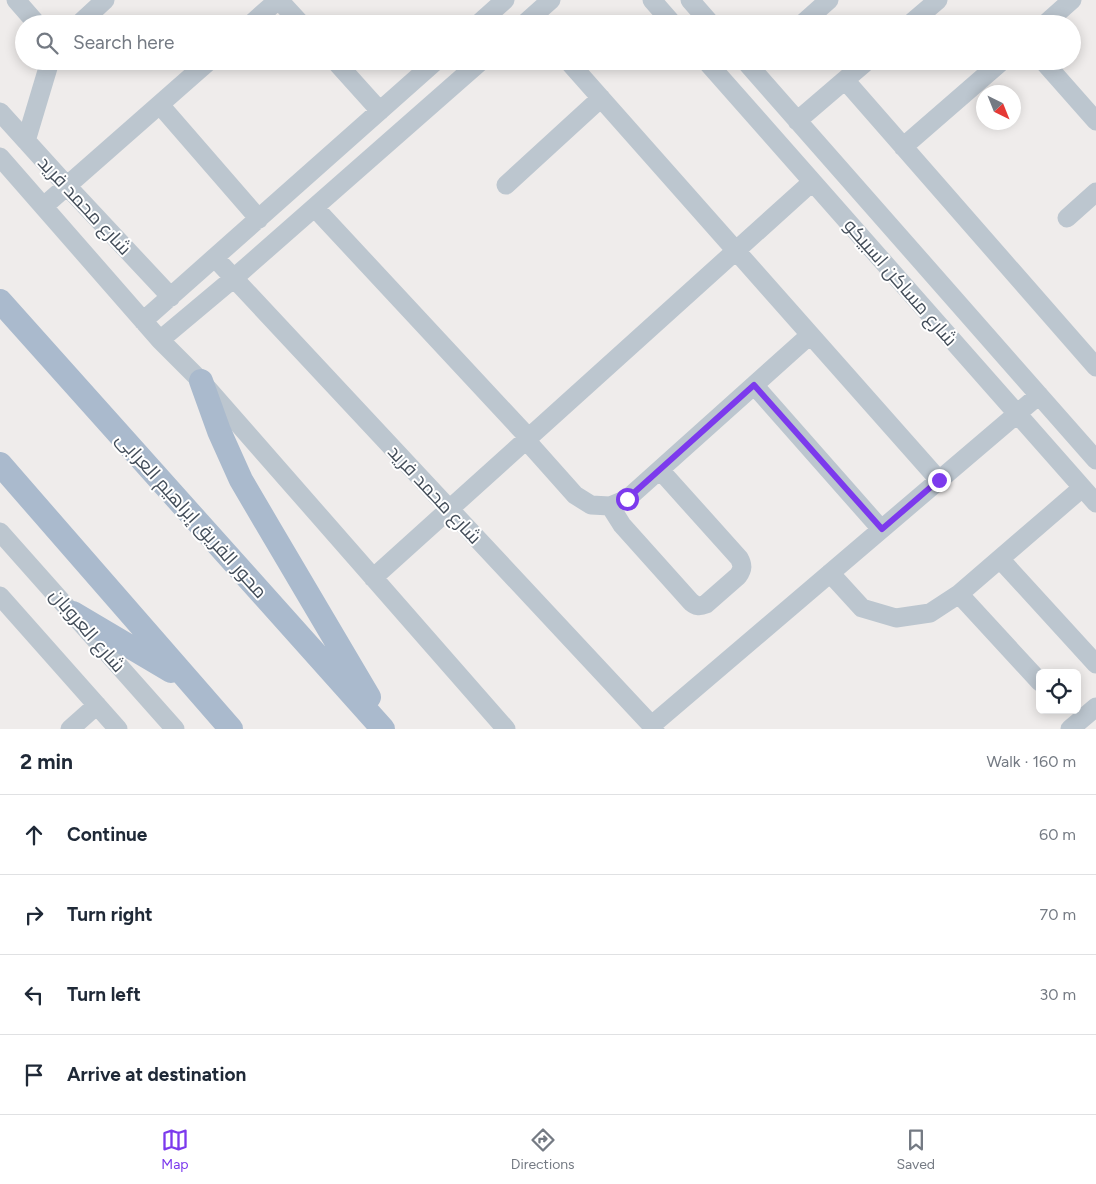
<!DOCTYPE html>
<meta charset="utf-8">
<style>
:root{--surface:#fff;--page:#f2f2f3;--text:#1f2937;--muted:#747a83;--line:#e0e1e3;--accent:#7c3aed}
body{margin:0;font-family:Figtree,Cairo,sans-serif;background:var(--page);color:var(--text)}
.controls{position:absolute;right:15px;bottom:15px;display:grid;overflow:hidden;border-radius:8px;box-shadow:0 2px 12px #0003}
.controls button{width:45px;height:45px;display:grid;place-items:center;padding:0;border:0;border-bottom:1px solid var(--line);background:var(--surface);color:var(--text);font:25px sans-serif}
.compass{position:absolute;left:976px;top:85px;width:45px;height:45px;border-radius:50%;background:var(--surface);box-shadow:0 2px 12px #0003;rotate:137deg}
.stop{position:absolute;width:15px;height:15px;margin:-11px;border:4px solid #7c3aed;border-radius:50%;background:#fff}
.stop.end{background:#7c3aed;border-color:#fff;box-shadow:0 1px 5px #0008}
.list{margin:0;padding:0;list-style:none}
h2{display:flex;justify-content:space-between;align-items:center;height:65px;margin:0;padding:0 20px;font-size:21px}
h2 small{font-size:16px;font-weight:400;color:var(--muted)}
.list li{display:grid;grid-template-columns:32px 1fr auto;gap:15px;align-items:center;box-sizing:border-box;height:80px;padding:0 20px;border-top:1px solid var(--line)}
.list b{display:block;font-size:19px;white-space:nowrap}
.list em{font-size:16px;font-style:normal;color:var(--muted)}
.icon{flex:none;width:28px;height:28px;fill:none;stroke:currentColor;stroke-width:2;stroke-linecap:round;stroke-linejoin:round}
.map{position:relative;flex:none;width:1096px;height:729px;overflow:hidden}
.search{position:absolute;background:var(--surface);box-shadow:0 2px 12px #0003;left:15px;right:15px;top:15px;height:55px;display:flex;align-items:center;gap:12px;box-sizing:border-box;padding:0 18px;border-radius:28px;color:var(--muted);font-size:19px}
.sheet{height:385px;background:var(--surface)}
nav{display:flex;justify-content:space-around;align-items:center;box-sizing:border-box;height:70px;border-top:1px solid var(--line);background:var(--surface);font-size:14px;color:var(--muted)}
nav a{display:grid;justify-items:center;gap:2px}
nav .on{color:var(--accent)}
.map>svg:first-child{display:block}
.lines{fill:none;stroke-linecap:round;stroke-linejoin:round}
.minor{stroke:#bcc6cf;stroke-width:19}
.major{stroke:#aabacd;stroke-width:24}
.route{stroke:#7c3aed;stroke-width:6}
.labels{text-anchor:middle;stroke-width:4;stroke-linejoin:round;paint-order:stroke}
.street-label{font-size:19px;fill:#444e5a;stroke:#fff}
</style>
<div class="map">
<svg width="1096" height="729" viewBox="0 0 1096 729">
<rect width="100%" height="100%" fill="#efeceb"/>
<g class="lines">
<path class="minor" d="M16,0L37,24
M279,0L301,24
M652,0L673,24
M690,0L711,24
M79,24L105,0
M251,24L278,0
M478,24L505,0
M524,24L551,0
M802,24L829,0
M910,24L938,0
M1045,24L1072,0
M335,61L380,111
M568,61L939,480
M706,61L1096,503
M745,61L1096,460
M1043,61L1096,121
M845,80L1096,367
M160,105L259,219
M0,112L67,186L171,297
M797,121L867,61
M26,141L50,61
M903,147L1002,61
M0,157L160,340L201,381L506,729
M506,185L601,98
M44,206L209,61
M315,208L529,438
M1067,218L1096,192
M215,258L655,729
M143,321L436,61
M160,340L234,278L481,61
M754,385L881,529
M526,440L575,495L591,505L610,506L627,499L810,335
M610,506L622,525L691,602C696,606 699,607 706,604L738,576C743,569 743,565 739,558L660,470
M0,532L175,729
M1000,559L1096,664
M830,573L862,608L896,618L930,613L959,594L1082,488
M373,578L812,182
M959,594L1040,682
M0,596L118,729
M652,725L1039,395
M70,729L97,705
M1070,729L1096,707"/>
<path class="major" d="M0,301L383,729
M201,381L219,431L241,480L268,526L369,697
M0,464L231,729
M73,613L171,671"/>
</g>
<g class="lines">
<path class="route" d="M627,499L754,385L882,529L939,480"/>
</g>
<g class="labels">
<g class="street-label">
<text transform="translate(85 205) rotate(47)" y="7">شارع محمد فريد</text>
<text transform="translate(901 282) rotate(49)" y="7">شارع مساكن اسبيكو</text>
<text transform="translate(435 494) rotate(47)" y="7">شارع محمد فريد</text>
<text transform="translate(192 515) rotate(48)" y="7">محور الفريق إبراهيم العرابى</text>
<text transform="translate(88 630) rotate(49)" y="7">شارع العروبان</text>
</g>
</g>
</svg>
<div class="controls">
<button><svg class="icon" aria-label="locate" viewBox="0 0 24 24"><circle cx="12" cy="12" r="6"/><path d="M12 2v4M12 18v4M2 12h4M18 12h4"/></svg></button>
</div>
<svg class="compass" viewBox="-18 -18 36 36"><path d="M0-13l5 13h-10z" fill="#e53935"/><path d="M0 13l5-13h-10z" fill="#747a83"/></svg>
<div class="stop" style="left:627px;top:499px"></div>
<div class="stop end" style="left:939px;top:480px"></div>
<div class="search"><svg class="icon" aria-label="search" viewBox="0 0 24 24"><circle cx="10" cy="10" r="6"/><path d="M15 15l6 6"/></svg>Search here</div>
</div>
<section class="sheet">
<h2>2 min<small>Walk · 160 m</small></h2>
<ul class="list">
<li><svg class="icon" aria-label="ahead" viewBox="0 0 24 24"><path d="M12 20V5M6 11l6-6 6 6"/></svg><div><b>Continue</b></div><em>60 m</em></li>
<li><svg class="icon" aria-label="right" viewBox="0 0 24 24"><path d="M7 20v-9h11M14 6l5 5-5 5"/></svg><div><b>Turn right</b></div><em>70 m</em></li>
<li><svg class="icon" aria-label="left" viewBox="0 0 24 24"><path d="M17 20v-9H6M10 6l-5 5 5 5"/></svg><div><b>Turn left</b></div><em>30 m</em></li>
<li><svg class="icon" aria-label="arrive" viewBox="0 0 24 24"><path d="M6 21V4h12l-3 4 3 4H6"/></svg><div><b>Arrive at destination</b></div></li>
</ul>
</section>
<nav>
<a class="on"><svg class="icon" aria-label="map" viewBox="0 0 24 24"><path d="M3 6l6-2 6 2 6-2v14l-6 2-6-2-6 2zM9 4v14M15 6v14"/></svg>Map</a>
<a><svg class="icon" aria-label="directions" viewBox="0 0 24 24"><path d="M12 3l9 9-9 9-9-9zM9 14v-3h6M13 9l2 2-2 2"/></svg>Directions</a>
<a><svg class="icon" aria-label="saved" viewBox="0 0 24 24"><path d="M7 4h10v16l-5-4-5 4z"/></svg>Saved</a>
</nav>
